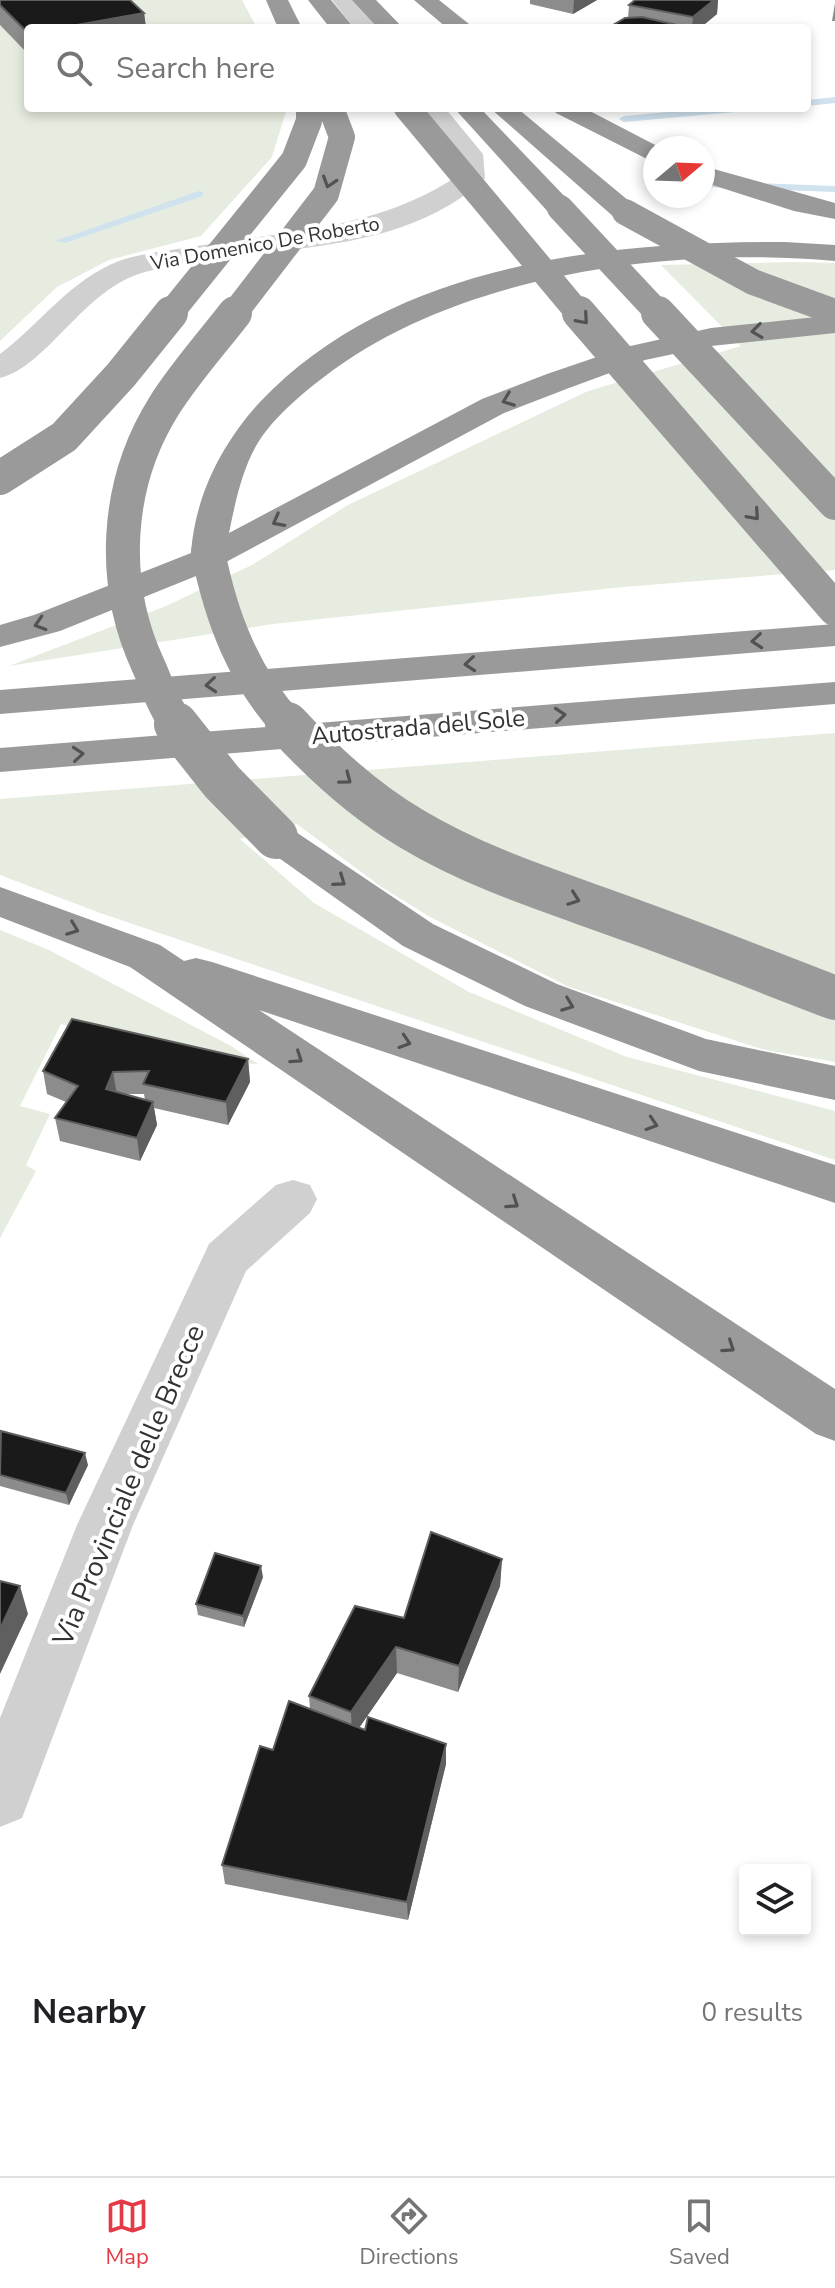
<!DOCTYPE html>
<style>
:root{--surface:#fff;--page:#f2f2f2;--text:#202124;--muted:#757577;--line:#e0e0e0;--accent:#e63946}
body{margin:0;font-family:"Nunito Sans",sans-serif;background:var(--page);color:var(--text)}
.controls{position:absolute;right:24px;bottom:24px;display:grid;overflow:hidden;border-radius:8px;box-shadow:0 4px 12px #0003}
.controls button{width:72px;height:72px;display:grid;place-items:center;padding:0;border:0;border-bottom:2px solid var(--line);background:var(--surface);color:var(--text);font:40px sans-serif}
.compass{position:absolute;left:643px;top:136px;width:72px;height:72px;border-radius:50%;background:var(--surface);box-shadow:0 4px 12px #0003;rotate:71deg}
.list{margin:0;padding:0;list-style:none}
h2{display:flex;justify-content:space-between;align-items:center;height:104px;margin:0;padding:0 32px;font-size:34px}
h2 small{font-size:26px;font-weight:400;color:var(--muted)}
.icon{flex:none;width:44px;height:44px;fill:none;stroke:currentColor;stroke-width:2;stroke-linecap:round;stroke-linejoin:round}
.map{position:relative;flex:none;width:835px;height:1960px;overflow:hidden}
.search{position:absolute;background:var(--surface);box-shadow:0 4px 12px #0003;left:24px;right:24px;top:24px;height:88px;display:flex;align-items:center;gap:20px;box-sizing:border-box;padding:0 28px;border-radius:8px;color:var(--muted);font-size:30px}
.sheet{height:216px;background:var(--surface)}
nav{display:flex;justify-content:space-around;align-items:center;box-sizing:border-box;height:112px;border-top:2px solid var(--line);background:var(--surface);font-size:22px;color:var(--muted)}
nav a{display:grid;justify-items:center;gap:4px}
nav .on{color:var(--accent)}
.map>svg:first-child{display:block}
.green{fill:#e6ecdf}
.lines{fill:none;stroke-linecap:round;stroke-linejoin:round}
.stream{fill:#cfe2ee;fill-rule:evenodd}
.minor{fill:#d0d0d0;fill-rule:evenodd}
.highway{fill:#9a9a9a;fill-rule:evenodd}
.highway-bridge-far2{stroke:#9a9a9a;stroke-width:26}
.highway-bridge-far1{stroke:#9a9a9a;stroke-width:34}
.highway-bridge{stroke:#9a9a9a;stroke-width:44}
.wall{fill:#8c8c8c;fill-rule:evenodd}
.shaded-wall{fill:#5f5f5f}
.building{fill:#1a1a1a;stroke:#5f5f5f;stroke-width:2}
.oneway{stroke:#525252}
.labels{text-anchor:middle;stroke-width:8;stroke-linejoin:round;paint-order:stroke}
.far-street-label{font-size:20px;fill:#333;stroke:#fff}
.street-label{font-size:24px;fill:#333;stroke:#fff}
.near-street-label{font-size:28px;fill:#333;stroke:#fff}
</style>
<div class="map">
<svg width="835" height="1960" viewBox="0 0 835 1960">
<rect width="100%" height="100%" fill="#fff"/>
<path class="green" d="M106,0H242L257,28H137Z
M0,25L28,54V108H287L272,157L201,236L109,260L57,287L0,341Z
M794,262L835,263V570L623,587L273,624L9,666L166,606L252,565L348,505L588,391L741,346L661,265Z
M835,733V1062L765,1050L569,987L430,917L380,886L297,824L240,839L314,903L469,992L627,1057L835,1111V1160L100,913L0,875V799Z
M0,930L49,950L231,1046L258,1064L206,1061L61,1024L20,1106L50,1114L26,1165L36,1171L0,1238Z"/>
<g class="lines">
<path class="stream" d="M835,97V103L807,106V100Z
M712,108H751L746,111L624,122L619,119L624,116Z
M703,181L835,186V192L703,187Z
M199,191L203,192V196L65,243L55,241Z"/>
<path class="minor" d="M332,0H355L378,28H354Z
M420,108H445L483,154L485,178C479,186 470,191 462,197C371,260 248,244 145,272C84,288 48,366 0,378V354C40,324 70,280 119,261C142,253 167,251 191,247C284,231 378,230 459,175L457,155Z
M293,1180L310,1185L317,1199L310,1213L246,1271L133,1525L22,1818L0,1827V1718L77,1525L209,1244L276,1185Z"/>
<path class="highway" d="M266,0H288L302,28H278Z
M308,0H331L354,28H330Z
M352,0H376L403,28H378Z
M414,0H439L474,28H447Z
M454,108H480L570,202L574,208L570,214H550Z
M490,108H517L635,206L639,212L635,218H615Z
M553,108H584L661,148H655V163L556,113Z
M703,166L835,203V219L794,211L703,182Z
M785,242L835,245V261C671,246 457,274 324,377C300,395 271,420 256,446C241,473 235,504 229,533L482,399L547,374L626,347L711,328L835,315V333L711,346L645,360L569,388L504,413L211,570L60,631L0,647V625L34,615L191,553C195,496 222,443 260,402C390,264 606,241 785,242Z
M835,624V646L0,714V690Z
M835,682V704L0,772V748Z
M276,824L290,828L433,924L557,984L706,1039L835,1066V1100L699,1071L525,1006L403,946L262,846L256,837L262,828Z
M0,887L160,945L184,961L196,958L212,962L835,1165V1203L259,1010L835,1389V1441L816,1434L130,967L0,917Z"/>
<path class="highway-bridge-far2" d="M407,108L580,315
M560,208L660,315
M625,212L753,282L835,312
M169,315L294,160L309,121V108
M233,315L326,194L342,137L331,108"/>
<path class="highway-bridge-far1" d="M579,313L835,609
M658,313L835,503
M0,478L64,437L121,375L171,313
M208,552C221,617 243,676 289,726
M178,726C165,709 157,685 148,665C110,583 115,484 164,406C184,374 211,344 235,313"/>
<path class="highway-bridge" d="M176,724L222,782L276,837
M287,724C323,763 366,802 412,829C482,871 561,894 636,922C703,946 769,973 835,998"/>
</g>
<path class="wall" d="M0,0L144,13L146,28H28V54L0,25Z
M530,0H597L573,14L530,4Z
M635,0H718L717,14L700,28H608L628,18L629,5Z
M835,3V21H832Z
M248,1059L250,1082L228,1125L154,1108L157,1125L140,1161L60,1141L55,1118L66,1102L47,1094L43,1071ZM126,1094H144L145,1100Z
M0,1432L88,1465L69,1505L0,1486Z
M502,1559L500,1586L458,1692L397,1673L359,1728L365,1730L446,1744V1764L408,1920L225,1884L222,1865L273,1750L310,1709L309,1696L404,1618Z
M263,1577L244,1627L198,1615L196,1604Z"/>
<path class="shaded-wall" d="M574,0H597L573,14Z
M714,0H718L717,14L700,28H692L693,17Z
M144,13L146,28H60Z
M248,1059L250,1082L228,1125L226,1102Z
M113,1072L117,1095L106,1089Z
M153,1102L157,1125L140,1161L137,1138Z
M85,1453L88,1465L69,1505L66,1493Z
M502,1559L500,1586L458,1692L459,1666Z
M261,1566L263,1577L244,1627L243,1616Z
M20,1586L28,1614L0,1674V1629Z
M396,1647L397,1673L352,1738L351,1712Z
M446,1744V1764L408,1920L407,1902Z"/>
<path class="building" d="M0,0H130L144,13L60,28H28V33L0,5Z
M635,0H714L693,17L629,5Z
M642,17L690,28H608L625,18Z
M72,1019L248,1059L226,1102L143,1084L149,1071L113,1072L106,1089L153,1102L137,1138L55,1118L78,1086L43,1071Z
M1,1431L85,1453L66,1493L0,1475Z
M431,1532L502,1559L459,1666L396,1647L351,1712L309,1696L355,1606L404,1618Z
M215,1553L261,1566L243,1616L196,1604Z
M0,1581L20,1586L0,1629Z
M289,1701L365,1730L368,1717L446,1744L407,1902L222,1865L260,1746L273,1750Z"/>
<defs><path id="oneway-chevron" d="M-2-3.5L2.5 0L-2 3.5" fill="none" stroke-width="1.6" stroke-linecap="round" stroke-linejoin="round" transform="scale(2)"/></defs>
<g class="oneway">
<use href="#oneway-chevron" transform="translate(329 182) rotate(108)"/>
<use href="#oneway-chevron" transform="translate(583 319) rotate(49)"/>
<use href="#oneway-chevron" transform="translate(757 331) rotate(173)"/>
<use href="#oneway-chevron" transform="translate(508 400) rotate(159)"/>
<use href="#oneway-chevron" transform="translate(754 515) rotate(49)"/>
<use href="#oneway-chevron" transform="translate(278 521) rotate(152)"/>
<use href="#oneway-chevron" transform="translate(40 624) rotate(163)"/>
<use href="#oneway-chevron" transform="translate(757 641) rotate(175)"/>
<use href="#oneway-chevron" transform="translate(470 664) rotate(175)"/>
<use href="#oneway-chevron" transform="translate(211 685) rotate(175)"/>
<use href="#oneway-chevron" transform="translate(560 715) rotate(-5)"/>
<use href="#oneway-chevron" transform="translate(78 754) rotate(-5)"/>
<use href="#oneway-chevron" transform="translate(346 779) rotate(37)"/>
<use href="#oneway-chevron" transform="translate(340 881) rotate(35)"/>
<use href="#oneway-chevron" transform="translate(574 899) rotate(20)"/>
<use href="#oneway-chevron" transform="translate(73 929) rotate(21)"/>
<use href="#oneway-chevron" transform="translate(568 1005) rotate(21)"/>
<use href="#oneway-chevron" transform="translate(405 1042) rotate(18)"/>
<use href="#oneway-chevron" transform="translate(297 1058) rotate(34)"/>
<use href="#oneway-chevron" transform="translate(652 1124) rotate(18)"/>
<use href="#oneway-chevron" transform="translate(513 1203) rotate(34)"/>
<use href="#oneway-chevron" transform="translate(729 1347) rotate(34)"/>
</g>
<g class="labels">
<g class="far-street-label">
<text transform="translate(265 243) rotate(-10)" y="7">Via Domenico De Roberto</text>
</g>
<g class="street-label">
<text transform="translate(418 727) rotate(-5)" y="8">Autostrada del Sole</text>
</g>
<g class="near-street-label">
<text transform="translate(128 1485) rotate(-67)" y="10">Via Provinciale delle Brecce</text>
</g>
</g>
</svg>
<div class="controls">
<button><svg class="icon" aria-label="layers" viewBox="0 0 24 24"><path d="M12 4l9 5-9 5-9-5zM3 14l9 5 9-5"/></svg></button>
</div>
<svg class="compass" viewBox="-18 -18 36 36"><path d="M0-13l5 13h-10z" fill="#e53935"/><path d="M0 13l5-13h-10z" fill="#757577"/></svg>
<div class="search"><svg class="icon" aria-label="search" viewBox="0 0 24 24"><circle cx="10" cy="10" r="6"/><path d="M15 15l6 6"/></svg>Search here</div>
</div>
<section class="sheet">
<h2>Nearby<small>0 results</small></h2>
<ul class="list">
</ul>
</section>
<nav>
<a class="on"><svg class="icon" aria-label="map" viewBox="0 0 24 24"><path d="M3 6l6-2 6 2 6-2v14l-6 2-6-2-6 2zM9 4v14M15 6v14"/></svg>Map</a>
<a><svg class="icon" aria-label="directions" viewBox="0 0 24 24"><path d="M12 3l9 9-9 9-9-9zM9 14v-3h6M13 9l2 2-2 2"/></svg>Directions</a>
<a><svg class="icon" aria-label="saved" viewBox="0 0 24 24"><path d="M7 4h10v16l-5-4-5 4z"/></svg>Saved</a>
</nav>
